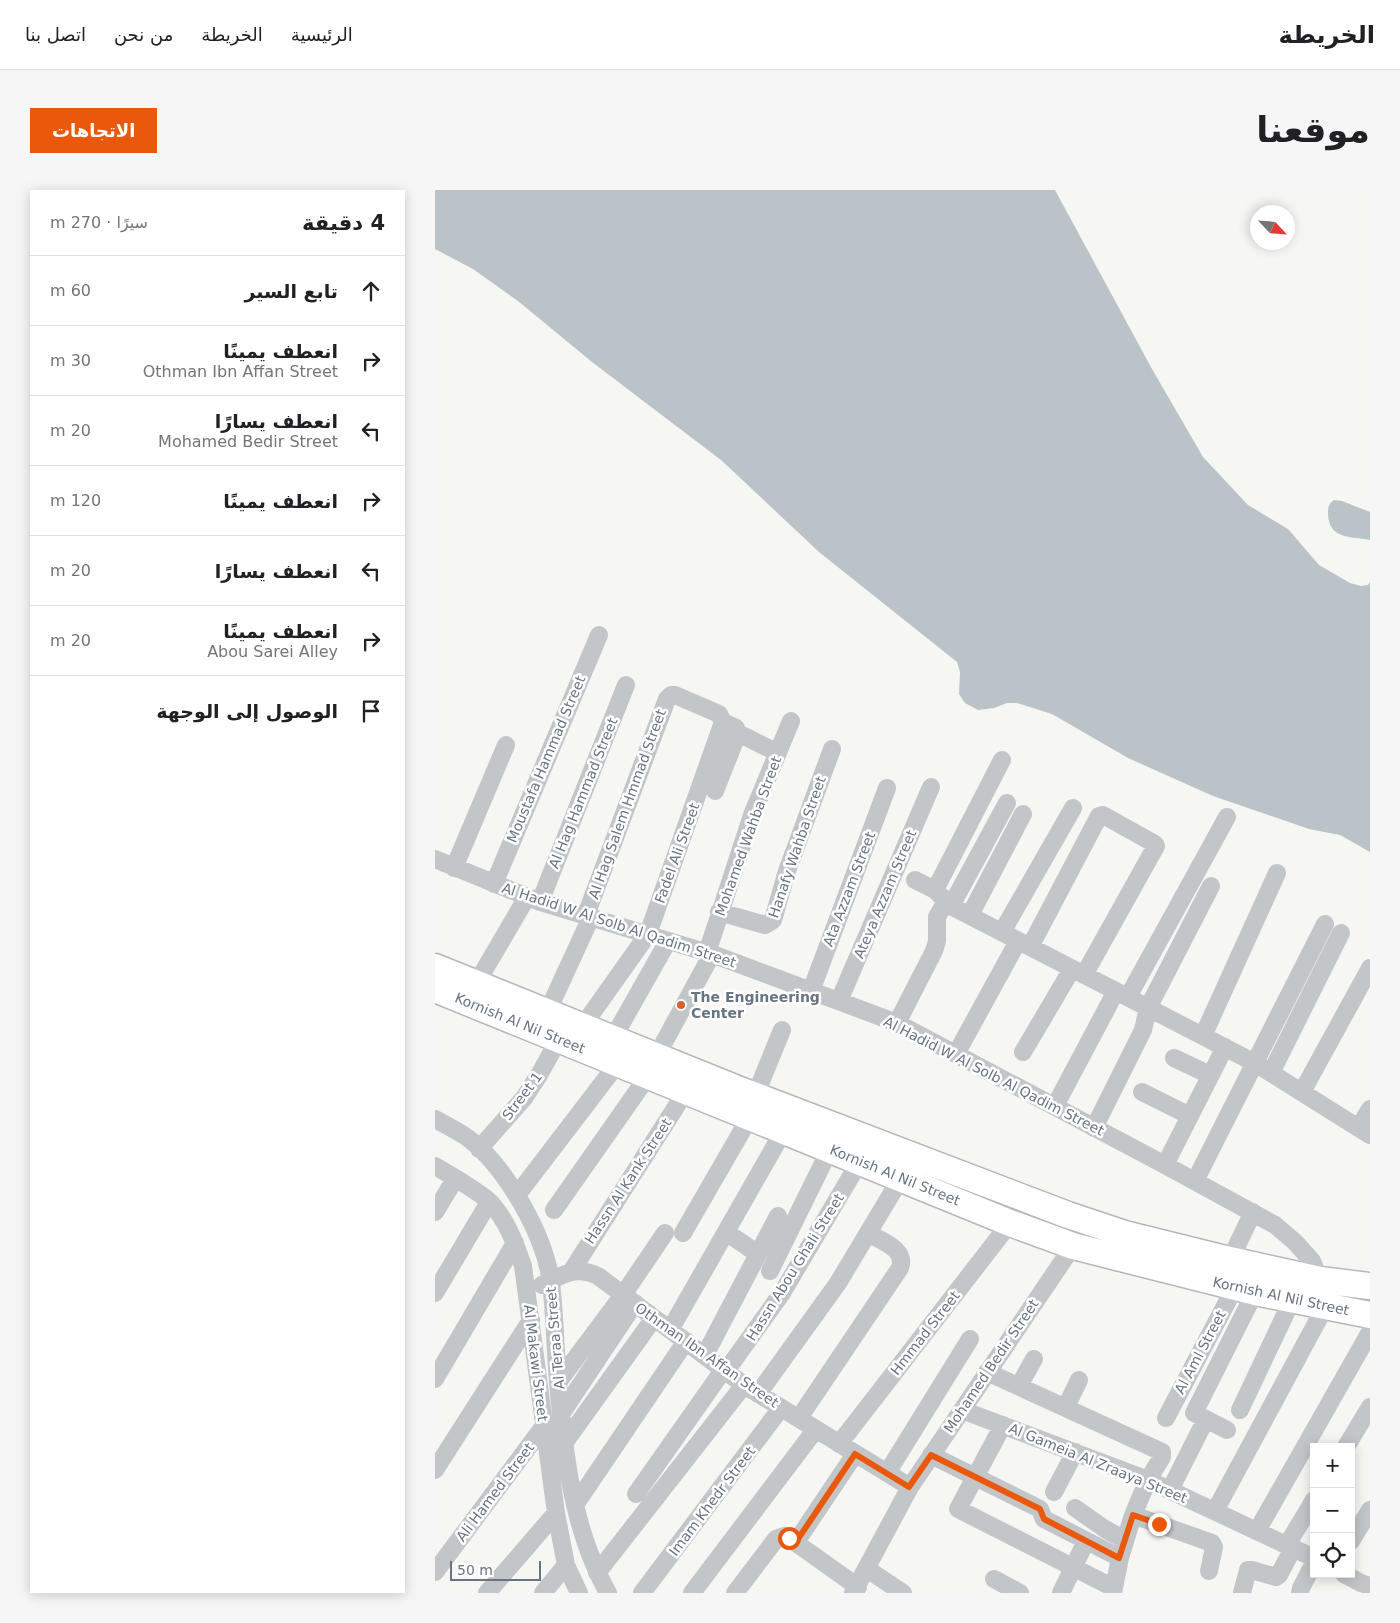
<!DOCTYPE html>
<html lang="ar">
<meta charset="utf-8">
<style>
:root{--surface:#fff;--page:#f6f6f6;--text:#202124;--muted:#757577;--line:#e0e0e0;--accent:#ea580c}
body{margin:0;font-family:"DejaVu Sans","Noto Naskh Arabic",sans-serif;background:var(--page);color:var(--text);direction:rtl}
.controls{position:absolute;right:15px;bottom:15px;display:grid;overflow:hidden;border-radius:0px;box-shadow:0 2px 12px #0003}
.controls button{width:45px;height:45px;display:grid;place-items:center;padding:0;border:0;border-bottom:1px solid var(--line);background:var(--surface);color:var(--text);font:25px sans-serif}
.compass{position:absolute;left:815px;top:15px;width:45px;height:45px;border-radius:50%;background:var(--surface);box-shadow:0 2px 12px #0003;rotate:116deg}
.scale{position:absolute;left:15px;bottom:12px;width:91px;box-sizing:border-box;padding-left:5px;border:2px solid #677582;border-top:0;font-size:14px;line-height:18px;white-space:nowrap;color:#677582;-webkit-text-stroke:4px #fff;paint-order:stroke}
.stop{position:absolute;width:15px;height:15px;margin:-11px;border:4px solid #ea580c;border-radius:50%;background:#fff}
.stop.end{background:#ea580c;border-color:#fff;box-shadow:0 1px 5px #0008}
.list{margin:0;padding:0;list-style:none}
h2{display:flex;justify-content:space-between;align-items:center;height:65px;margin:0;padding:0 20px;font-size:21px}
h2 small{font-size:16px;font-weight:400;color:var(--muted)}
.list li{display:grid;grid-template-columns:32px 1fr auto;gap:15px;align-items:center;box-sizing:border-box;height:70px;padding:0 20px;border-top:1px solid var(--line)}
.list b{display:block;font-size:19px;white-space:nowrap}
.list p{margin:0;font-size:16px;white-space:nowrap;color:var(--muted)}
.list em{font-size:16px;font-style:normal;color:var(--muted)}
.icon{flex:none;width:28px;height:28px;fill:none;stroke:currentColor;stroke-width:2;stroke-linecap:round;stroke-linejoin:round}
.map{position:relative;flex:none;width:935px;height:1403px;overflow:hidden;direction:ltr;border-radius:0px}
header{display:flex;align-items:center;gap:30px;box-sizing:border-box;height:70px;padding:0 25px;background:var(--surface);border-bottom:1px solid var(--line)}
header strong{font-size:24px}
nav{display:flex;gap:28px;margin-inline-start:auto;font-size:18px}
.intro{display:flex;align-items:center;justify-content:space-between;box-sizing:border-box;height:120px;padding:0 30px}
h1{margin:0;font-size:35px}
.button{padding:12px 22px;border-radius:0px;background:var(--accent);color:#fff;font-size:18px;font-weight:700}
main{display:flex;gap:30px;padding:0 30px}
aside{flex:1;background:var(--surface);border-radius:0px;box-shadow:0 2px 12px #0003}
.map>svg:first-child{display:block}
.water{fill:#bac3c8}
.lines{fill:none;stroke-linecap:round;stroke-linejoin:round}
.highway-casing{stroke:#b5b8bb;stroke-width:29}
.minor{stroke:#c2c6c9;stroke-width:18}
.highway{stroke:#fff;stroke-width:26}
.route{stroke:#ea580c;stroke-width:6}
.poi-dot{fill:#d86131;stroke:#fff;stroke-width:2}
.labels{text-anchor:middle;stroke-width:5;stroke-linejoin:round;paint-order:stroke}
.street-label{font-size:14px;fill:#677582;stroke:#fff}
.poi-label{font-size:14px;font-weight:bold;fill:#677582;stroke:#fff;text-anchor:start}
</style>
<header>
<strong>الخريطة</strong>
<nav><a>الرئيسية</a><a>الخريطة</a><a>من نحن</a><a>اتصل بنا</a></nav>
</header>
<div class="intro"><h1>موقعنا</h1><a class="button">الاتجاهات</a></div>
<main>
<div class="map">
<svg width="935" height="1403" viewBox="0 0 935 1403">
<rect width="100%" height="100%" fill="#f6f6f3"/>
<path class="water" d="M0,0H620L717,179L768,267L813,315L853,339L884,375L915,393L926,396L933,395L935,392V662L905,645L874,639L778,606L693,568L617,524L582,513H572L559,518L543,520L530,513L524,504L525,482L522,472L384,362L286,270L157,172L83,111L38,79L0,59Z
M899,310L907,311L935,322V350C916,346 894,350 893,324C893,318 893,314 899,310Z"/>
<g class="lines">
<g class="highway-casing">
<path id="highway" d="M0,777L305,900L633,1025L690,1044L795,1070L885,1090L935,1096
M0,799L575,1033L638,1056L820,1102L935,1125"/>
</g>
<path class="minor" d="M303,543L343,563
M280,601L303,543L301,538L288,532
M0,669L105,712L277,764L462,833L730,975L840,1035L860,1052L877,1071L885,1090
M19,678L71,555
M480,690L500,700L516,716L820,873L935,945
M59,694L164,445
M500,700L567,570
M105,712L191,495
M516,716L572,613
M284,722L330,735L338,730L352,681L397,559
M535,725L588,624
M567,742L638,618
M595,757L664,626L668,625L720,654L721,656L649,785
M272,763L317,625L356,531
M41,794L92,707
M376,801L452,598
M693,807L792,627
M404,811L496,597
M112,823L156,727
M462,833L499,761L502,751V727L511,711
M147,837L213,744L288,532L284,524L240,505H236L232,509L151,725
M768,846L842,683
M177,850L233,751
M588,862L637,779
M521,864L583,751
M221,867L277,764
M739,868L775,885
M836,883L906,743
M707,902L755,926
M867,902L935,778
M320,906L347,840
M620,916L681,801
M0,929C11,935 23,941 33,948C71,977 110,1045 116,1093C120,1125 120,1158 123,1191C129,1263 137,1339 173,1403
M924,937L935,919
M659,938L708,840L713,818L776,696
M44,959L89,908L104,885L124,849
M730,975L790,857
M0,976C15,985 45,1002 56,1013C72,1031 80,1053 88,1076L121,1323L131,1375L144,1403
M760,991L890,734
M82,1005L183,873
M119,1020L213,886
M0,1022L20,989
M291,1042L323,1064
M248,1043L315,927
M795,1070L818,1022
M335,1081L395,959
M136,1082L251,901
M107,1095C128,1085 140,1075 163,1086L309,1195L475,1297
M0,1103L54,1012
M235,1140L349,940
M270,1165L343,1026
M291,1181L347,1103L425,971
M552,1182L727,1262V1267L713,1290L698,1325L685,1368L678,1403
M0,1189L80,1053
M123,1192L188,1105L230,1043
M584,1196L599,1169
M323,1204L403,1093L466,988
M631,1217L644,1190
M527,1220L713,1290L879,1368
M805,1220L857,1110
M759,1223L820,1102
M126,1224L200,1113
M761,1224L792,1240
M364,1228L465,1078C472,1059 446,1051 433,1043
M731,1228L800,1097
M568,1235L523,1319L679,1398
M130,1252L219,1128
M404,1254L575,1033
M911,1257L935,1217
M496,1265L605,1319L609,1329L685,1368
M0,1280L96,1130
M452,1283L535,1149
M735,1300L771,1229
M619,1302L640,1262
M201,1304L289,1179
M140,1315L251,1151
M640,1318L670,1339L690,1350
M780,1321L890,1117
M698,1325L777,1353L779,1357L774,1381
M822,1341L935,1142
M916,1351L935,1320
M361,1352L420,1264
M852,1355L879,1310
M432,1379L468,1403
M0,1382L109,1236H115
M162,1383L309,1195
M909,1384L926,1393L935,1396
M559,1389L585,1403
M52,1403L121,1323
M108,1403L131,1375
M207,1403L346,1218
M257,1403L381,1239
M300,1403L341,1349L349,1346L354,1348L423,1397
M418,1403L475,1297L638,1056
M626,1403L651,1351
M807,1403L813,1380H817L841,1387L844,1385L858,1358
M865,1403L866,1398L879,1373"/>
<use href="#highway" class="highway"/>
</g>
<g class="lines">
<path class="route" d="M354,1348L361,1352L420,1264L474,1297L496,1265L605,1319L609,1329L684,1368L698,1325L724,1334"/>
</g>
<circle class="poi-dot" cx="246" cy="815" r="5"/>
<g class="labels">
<g class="street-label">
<text transform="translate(111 569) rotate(-67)" y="5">Moustafa Hammad Street</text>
<text transform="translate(148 603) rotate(-68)" y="5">Al Hag Hammad Street</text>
<text transform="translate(192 614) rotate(-70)" y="5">Al Hag Salem Hmmad Street</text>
<text transform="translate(313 646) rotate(-70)" y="5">Mohamed Wahba Street</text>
<text transform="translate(362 657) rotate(-71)" y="5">Hanafy Wahba Street</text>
<text transform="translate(242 663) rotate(-70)" y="5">Fadel Ali Street</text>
<text transform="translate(414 699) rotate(-69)" y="5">Ata Azzam Street</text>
<text transform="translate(450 704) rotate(-67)" y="5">Ateya Azzam Street</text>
<text transform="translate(184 735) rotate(18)" y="5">Al Hadid W Al Solb Al Qadim Street</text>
<text transform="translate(85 833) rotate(22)" y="5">Kornish Al Nil Street</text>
<text transform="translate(559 886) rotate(27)" y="5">Al Hadid W Al Solb Al Qadim Street</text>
<text transform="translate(87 906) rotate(-53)" y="5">Street 1</text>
<text transform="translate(460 985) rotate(22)" y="5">Kornish Al Nil Street</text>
<text transform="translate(193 991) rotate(-57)" y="5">Hassn Al Kank Street</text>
<text transform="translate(360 1077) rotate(-58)" y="5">Hassn Abou Ghali Street</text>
<text transform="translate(846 1106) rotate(12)" y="5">Kornish Al Nil Street</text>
<text transform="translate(490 1143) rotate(-52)" y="5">Hmmad Street</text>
<text transform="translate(120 1148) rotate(-95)" y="5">Al Teraa Street</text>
<text transform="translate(765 1162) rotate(-62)" y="5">Al Aml Street</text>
<text transform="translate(272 1165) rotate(35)" y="5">Othman Ibn Affan Street</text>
<text transform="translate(101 1173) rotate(83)" y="5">Al Makawi Street</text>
<text transform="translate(556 1176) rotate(-56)" y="5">Mohamed Bedir Street</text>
<text transform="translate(663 1273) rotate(22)" y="5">Al Gameia Al Zraaya Street</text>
<text transform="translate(60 1302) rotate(-53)" y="5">Ali Hamed Street</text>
<text transform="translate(277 1311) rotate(-53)" y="5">Imam Khedr Street</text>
</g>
<g class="poi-label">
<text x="256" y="812">The Engineering<tspan x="256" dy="16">Center</tspan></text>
</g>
</g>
</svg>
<div class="controls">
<button>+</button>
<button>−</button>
<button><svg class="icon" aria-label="locate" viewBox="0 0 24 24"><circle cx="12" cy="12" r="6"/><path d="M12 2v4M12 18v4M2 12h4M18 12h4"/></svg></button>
</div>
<svg class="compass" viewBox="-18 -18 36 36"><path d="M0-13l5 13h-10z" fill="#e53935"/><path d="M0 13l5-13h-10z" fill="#757577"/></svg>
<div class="scale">50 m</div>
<div class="stop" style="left:354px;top:1348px"></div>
<div class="stop end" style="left:724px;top:1334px"></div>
</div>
<aside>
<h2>4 دقيقة<small>سيرًا · 270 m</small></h2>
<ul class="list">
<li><svg class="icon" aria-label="ahead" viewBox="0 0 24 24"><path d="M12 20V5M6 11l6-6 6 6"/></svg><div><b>تابع السير</b></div><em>60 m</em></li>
<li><svg class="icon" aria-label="right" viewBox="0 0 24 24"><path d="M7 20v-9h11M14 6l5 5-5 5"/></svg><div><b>انعطف يمينًا</b><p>Othman Ibn Affan Street</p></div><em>30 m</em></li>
<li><svg class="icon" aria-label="left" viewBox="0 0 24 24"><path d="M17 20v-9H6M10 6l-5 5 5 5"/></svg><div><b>انعطف يسارًا</b><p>Mohamed Bedir Street</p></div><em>20 m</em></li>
<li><svg class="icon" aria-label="right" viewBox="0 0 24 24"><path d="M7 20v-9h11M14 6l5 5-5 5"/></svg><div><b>انعطف يمينًا</b></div><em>120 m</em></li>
<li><svg class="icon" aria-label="left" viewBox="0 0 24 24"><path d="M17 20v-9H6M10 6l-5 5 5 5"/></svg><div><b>انعطف يسارًا</b></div><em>20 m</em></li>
<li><svg class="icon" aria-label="right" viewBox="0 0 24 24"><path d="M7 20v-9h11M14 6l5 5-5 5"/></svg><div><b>انعطف يمينًا</b><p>Abou Sarei Alley</p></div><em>20 m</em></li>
<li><svg class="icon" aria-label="arrive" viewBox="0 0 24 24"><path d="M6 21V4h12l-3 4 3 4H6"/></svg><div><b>الوصول إلى الوجهة</b></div></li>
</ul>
</aside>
</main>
